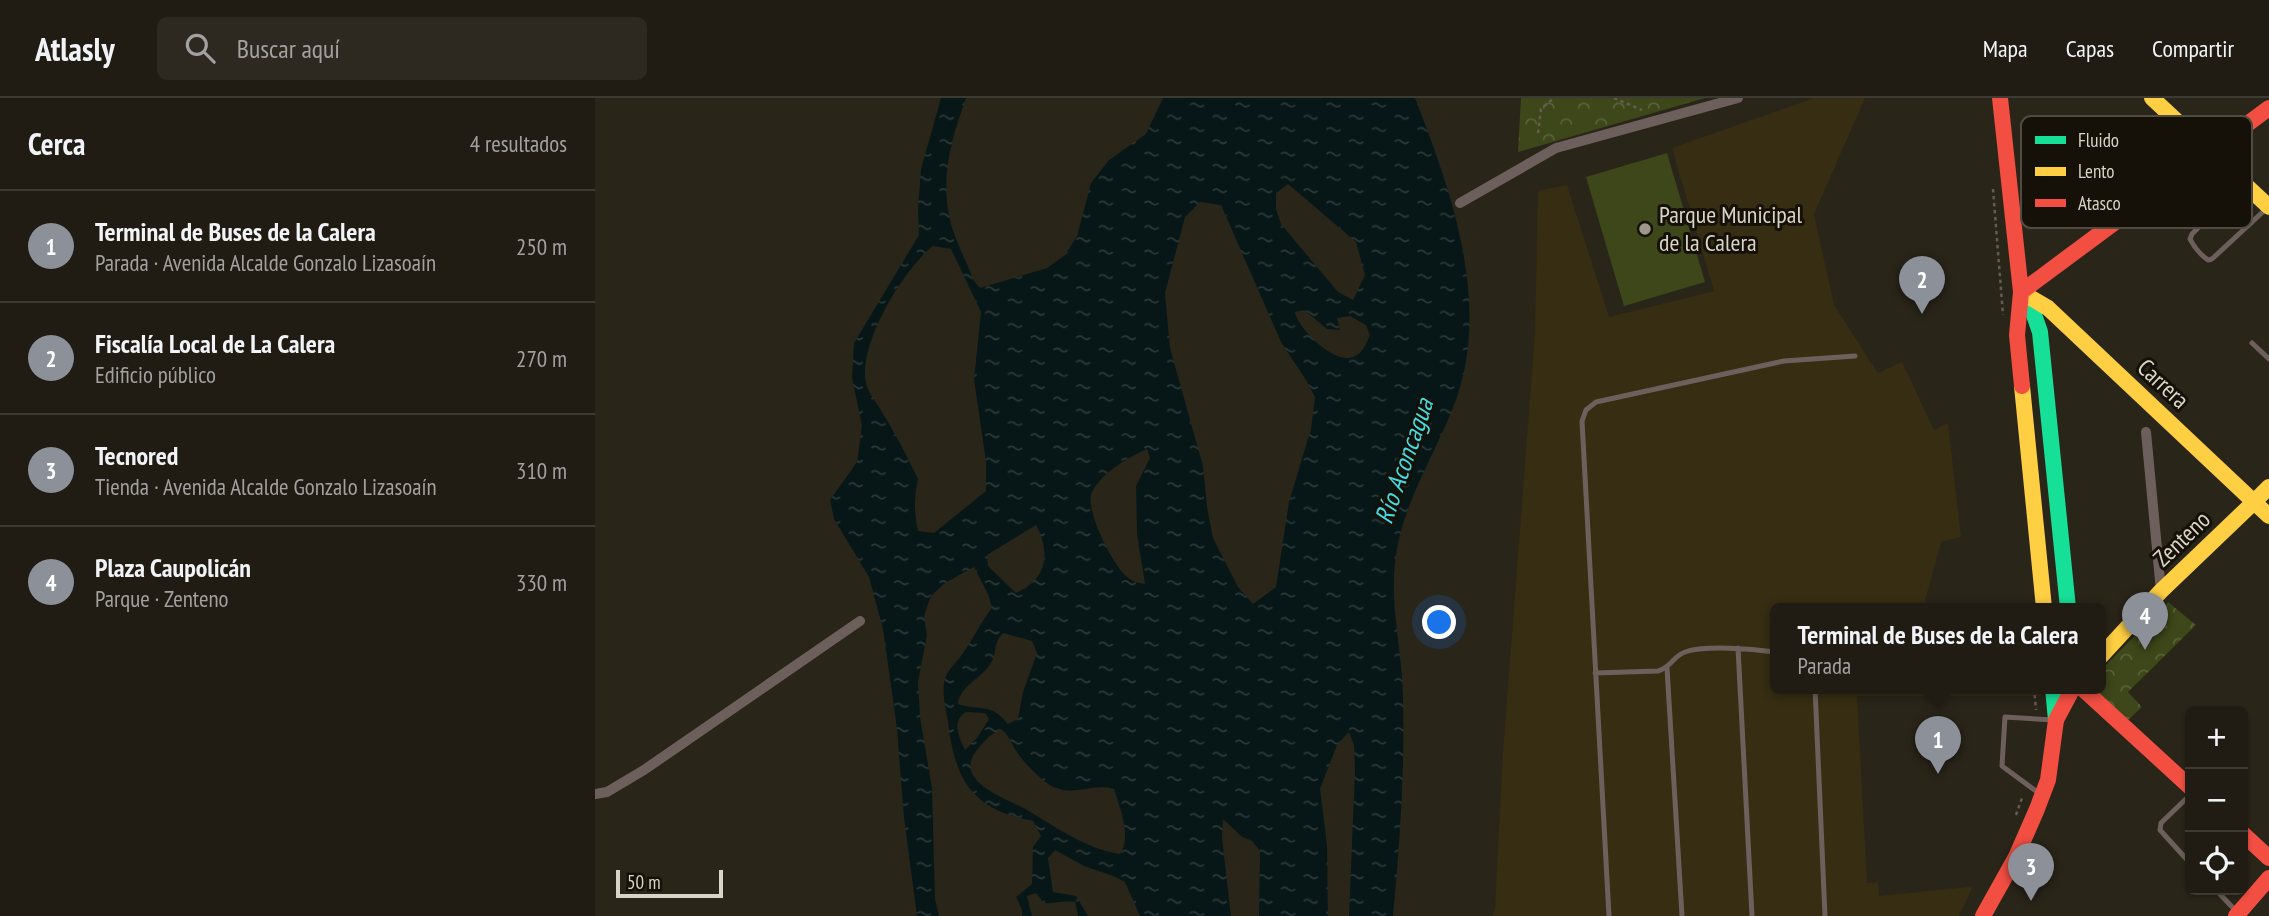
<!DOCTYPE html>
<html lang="es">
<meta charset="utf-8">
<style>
:root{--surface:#201c13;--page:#2d2921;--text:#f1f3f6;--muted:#a2a1a0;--line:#3d3a33;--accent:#8c9099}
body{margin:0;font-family:"PT Sans Narrow",sans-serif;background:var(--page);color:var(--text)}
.controls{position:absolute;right:21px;bottom:21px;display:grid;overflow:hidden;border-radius:10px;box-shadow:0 2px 5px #0004}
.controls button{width:63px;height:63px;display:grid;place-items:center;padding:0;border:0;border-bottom:2px solid var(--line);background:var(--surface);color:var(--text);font:35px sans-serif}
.scale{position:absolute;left:21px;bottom:18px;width:107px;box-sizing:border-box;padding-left:7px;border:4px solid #d9d4c7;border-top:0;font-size:19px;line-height:24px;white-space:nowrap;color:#d9d4c7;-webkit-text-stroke:5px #151108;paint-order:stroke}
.you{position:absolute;left:845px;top:525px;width:24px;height:24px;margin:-18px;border:5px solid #fff;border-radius:50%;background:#1a73e8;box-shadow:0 0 0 10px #1a73e833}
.badge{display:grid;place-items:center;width:46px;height:46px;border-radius:50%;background:var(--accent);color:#fff;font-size:23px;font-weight:700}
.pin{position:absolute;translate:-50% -58px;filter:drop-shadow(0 2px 4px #0008)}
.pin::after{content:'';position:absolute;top:37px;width:24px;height:21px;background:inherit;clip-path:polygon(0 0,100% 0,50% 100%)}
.popup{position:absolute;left:1175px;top:505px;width:336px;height:91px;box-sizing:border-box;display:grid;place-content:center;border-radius:10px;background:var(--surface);filter:drop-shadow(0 2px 5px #0005);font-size:23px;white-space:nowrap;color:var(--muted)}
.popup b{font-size:26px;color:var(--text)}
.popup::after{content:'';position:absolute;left:50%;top:100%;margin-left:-14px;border:14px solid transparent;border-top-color:var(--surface)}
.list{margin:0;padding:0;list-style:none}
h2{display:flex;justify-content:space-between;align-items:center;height:91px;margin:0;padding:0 28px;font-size:30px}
h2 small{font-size:23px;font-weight:400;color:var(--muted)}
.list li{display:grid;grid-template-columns:46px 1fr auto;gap:21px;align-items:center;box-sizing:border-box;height:112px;padding:0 28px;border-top:2px solid var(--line)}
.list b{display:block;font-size:26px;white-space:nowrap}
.list p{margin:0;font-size:23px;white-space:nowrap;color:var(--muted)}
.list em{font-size:23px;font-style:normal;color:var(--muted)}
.icon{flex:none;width:38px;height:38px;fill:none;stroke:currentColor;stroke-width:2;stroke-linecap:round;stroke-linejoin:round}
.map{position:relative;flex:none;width:1674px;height:818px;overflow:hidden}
header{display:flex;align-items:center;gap:42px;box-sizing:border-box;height:98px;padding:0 35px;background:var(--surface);border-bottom:2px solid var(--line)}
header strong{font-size:33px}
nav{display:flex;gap:38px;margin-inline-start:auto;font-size:24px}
.search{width:490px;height:63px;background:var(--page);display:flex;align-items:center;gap:18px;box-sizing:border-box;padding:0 24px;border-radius:10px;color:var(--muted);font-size:26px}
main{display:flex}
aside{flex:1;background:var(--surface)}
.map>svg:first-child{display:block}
.built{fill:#362d12}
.park{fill:url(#park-crowns)}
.garden{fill:#3d4719}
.water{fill:url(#water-ripples);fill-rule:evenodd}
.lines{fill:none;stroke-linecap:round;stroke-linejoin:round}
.path{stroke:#635b54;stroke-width:2.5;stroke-dasharray:3.5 3.5;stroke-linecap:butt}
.lane{stroke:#6d605c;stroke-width:5}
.street{stroke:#6d605c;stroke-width:10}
.fast{stroke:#16e098;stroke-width:16}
.slow{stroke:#ffcf43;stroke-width:16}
.jam{stroke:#f24e42;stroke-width:16}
.poi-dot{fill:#9c978a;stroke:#151108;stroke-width:2.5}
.labels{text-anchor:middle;stroke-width:6;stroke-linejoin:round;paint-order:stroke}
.poi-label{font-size:24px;fill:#d9d4c7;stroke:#151108;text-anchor:start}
.street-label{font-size:24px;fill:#d9d4c7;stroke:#151108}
.water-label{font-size:26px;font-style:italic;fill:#46dae2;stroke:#151108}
.key{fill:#151108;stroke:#504c41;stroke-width:2}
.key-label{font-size:19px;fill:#d9d4c7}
</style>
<header>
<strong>Atlasly</strong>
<div class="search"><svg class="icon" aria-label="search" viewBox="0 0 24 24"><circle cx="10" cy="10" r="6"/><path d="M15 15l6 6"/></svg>Buscar aquí</div>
<nav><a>Mapa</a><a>Capas</a><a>Compartir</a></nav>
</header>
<main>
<aside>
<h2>Cerca<small>4 resultados</small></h2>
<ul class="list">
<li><span class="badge">1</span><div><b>Terminal de Buses de la Calera</b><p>Parada · Avenida Alcalde Gonzalo Lizasoaín</p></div><em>250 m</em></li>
<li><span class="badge">2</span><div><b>Fiscalía Local de La Calera</b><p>Edificio público</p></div><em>270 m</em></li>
<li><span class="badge">3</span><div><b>Tecnored</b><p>Tienda · Avenida Alcalde Gonzalo Lizasoaín</p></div><em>310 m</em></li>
<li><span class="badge">4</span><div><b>Plaza Caupolicán</b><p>Parque · Zenteno</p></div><em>330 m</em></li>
</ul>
</aside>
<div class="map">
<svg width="1674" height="818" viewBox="0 0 1674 818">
<defs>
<pattern id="park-crowns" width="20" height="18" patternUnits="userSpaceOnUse" patternTransform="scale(1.75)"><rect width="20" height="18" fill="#3d4719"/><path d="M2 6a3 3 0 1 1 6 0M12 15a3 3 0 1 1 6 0" fill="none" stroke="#586139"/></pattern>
<pattern id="water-ripples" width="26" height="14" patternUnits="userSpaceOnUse" patternTransform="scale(1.75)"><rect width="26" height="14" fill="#071717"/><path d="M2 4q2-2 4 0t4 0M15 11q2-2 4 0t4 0" fill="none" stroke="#2b3837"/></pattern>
</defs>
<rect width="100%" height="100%" fill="#2a2519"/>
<path class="built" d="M1219,0H1270L1219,116L1239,207L1283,275L1307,264L1339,332L1353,325L1366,439L1346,444L1328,510H1180V590H1446V598H1262L1272,785L1283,784L1284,798L1374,789L1377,790L1364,818H898L900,810L908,654L940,235L943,93L972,87L1014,219L1119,193L1077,50Z"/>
<path class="park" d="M926,0H1110L923,54Z
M1573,504L1601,527L1533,594L1547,609L1532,623L1498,590H1506V572Z"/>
<path class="garden" d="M1072,55L1110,184L1029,208L991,79Z"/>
<path class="water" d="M346,0H371C357,39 346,76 354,117C358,139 371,162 379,183L385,190L452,170L470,157L482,138L496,85L514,62L551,36L568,0H820C856,92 896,204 861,302C841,356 806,406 800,465C795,508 807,553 808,597C810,671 805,744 798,818H754L760,672L759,647L754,634L742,647L725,691L732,747L733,818H664L665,753L657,743L647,739L628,721L627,740L636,818H545L530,784L518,778L489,768L460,752L453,760L458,794L481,798L493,818H483L480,804C469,802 460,806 449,805L441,795L432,798L437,818H427V812L421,799L437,786L438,749L446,738L438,723C377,712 360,682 353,624C351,611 346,594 350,581C352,572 363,563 368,555C378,541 385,525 397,510L393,496L379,469L350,485L336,498L329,518L332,537L323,584L325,619L337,690L340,801L344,818H322L309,720L302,631L288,531L274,479L239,421L235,402L262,364L267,328L257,280L259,245L324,137L323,111L326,71ZM693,86L761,144L770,177L758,202L743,194L686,126L681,111V95ZM605,104L626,107L686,244L711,282L720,299L716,331L694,404L681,489L658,506L643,489L618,440L612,409L608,368L575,250L570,195L590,119ZM338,148L356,151L386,214L379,281L391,364V393L339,435L323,433C319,414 319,399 323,381C312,358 300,335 287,314C283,306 276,299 273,291C257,254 309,170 338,148ZM709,212L732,231L745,232L742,220L755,218L771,227L775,237C771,245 768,256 758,259C740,267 703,231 700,214ZM552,351L555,360L541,388L542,436L550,486C542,485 536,483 530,477C517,465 489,410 497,394C508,374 532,360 552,351ZM441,427C456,456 452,481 421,495L393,468L392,457ZM408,535L437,543L442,555L428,594L423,621L413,626C394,603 386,614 363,606C365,586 390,580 398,561C402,550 399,545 408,535ZM371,614L390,615L394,621L382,640L370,652C364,638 356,624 371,614ZM406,631C416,639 417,648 424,657C432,668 448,684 460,690C478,698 501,685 519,691C525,711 537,738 525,756C491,751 461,729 432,712C414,701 356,684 382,652C389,643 396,636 406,631Z"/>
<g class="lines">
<path class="path" d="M1019,0L1047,12
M943,35L946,11L959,0
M1398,91L1408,217
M1439,590L1441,612
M1421,717L1428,697"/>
<path class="lane" d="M1645,87L1597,136L1595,141C1599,149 1606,157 1613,162L1617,161L1671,111
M1657,245L1674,261
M1143,550L1157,818
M1072,570L1087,818
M1000,575L1063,573C1077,569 1078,558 1090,554C1110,547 1158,551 1180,554
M1220,590L1230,818
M1445,696L1407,668L1410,619L1458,622
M1595,697L1566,725L1565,732L1595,765
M1621,792L1641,813
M1014,818L987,323L991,312L1001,304L1189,263L1260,258"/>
<path class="street" d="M865,105L961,50L1143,0
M1551,334L1566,493
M0,696L12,694L49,672L265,523"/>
<path class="fast" d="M1427,196L1437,211L1445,234L1473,510
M1458,590L1461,622"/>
<path class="slow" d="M1557,0L1674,109
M1426,194L1453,210L1659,404L1674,389
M1427,288L1449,510
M1506,558L1566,493L1659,404L1674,418"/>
<path class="jam" d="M1405,0L1426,194L1422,237L1427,288
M1426,194L1674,10
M1487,590L1595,689
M1648,736L1674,760
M1388,818L1421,759L1442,711L1453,682L1461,622L1478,590
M1641,818L1674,780"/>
</g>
<circle class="poi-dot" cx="1050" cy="131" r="7"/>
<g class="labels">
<g class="poi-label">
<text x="1064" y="125">Parque Municipal<tspan x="1064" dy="28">de la Calera</tspan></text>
</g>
<g class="street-label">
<text transform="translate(1568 286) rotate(43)" y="8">Carrera</text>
<text transform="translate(1587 441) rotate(-44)" y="8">Zenteno</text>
</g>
<g class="water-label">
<text transform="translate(809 363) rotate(-71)" y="9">Río Aconcagua</text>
</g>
</g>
<rect x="1426" y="18" width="231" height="112" rx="10" class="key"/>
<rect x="1440" y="38" width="31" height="8" fill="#16e098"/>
<rect x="1440" y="69" width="31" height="9" fill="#ffcf43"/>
<rect x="1440" y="101" width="31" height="8" fill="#f24e42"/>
<g class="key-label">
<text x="1483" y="49">Fluido</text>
<text x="1483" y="80">Lento</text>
<text x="1483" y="112">Atasco</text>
</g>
</svg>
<div class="controls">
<button>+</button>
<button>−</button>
<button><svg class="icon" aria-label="locate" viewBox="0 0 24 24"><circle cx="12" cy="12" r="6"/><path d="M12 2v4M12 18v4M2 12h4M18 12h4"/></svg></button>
</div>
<div class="scale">50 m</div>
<div class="you"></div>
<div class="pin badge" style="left:1343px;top:676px">1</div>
<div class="popup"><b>Terminal de Buses de la Calera</b>Parada</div>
<div class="pin badge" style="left:1327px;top:216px">2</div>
<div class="pin badge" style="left:1436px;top:803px">3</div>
<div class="pin badge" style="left:1550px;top:552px">4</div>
</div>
</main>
